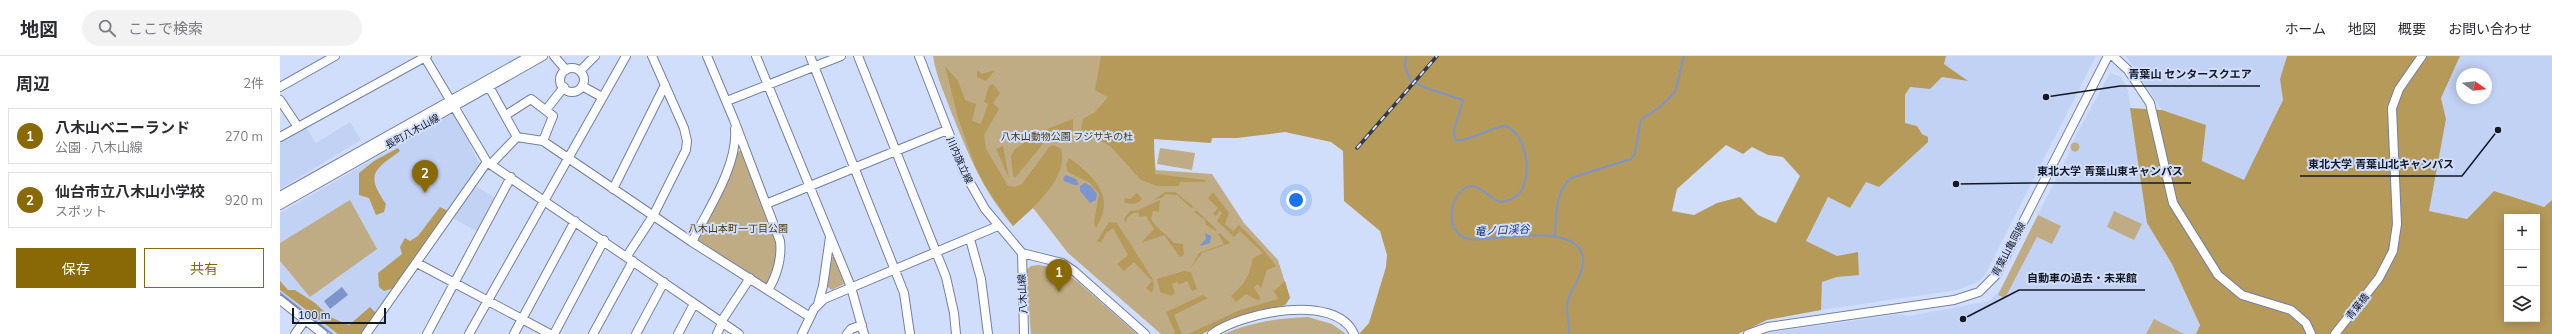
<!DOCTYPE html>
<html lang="ja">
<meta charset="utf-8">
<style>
:root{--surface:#fff;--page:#f2f2f3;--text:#2b2b33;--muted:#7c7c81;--line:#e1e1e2;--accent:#896806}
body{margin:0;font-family:Mulish,"Noto Sans JP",sans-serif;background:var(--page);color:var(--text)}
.controls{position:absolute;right:12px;bottom:12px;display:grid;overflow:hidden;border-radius:0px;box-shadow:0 2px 10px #0003}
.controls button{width:36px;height:36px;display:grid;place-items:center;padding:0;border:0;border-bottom:1px solid var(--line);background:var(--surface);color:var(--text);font:20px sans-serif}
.compass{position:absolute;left:2176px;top:12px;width:36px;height:36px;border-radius:50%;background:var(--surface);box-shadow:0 2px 10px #0003;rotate:104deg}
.scale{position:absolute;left:12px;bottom:10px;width:94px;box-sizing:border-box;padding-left:4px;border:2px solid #131825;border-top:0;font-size:11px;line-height:14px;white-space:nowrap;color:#131825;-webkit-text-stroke:3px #d1defb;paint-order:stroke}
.you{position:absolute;left:1016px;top:144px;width:14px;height:14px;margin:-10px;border:3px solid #fff;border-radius:50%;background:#1a73e8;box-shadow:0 0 0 6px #1a73e833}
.badge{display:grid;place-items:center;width:26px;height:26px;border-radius:50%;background:var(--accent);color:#fff;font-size:13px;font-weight:700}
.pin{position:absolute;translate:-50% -33px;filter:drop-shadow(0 1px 2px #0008)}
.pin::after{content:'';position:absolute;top:21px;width:14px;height:12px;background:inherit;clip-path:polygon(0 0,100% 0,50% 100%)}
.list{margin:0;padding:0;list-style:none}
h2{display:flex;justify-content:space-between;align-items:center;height:52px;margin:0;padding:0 16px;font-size:17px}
h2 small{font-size:13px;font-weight:400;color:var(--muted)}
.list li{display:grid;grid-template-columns:26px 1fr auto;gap:12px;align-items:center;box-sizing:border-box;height:56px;margin:0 8px 8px;padding:0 8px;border:1px solid var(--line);border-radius:0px}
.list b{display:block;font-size:15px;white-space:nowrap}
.list p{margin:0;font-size:13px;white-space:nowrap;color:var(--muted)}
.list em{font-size:13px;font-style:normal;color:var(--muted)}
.actions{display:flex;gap:8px;padding:12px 16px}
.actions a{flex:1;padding:9px 0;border:1px solid var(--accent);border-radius:0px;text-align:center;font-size:14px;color:var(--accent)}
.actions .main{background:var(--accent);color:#fff}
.icon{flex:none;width:22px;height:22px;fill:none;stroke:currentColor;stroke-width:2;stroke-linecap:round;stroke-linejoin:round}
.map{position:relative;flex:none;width:2272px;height:278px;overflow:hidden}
header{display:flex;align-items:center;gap:24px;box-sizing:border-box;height:56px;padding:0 20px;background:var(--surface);border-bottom:1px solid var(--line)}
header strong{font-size:19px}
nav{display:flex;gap:22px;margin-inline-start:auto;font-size:14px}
.search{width:280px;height:36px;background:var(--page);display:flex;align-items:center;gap:10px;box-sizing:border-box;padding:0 14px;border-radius:22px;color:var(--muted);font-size:15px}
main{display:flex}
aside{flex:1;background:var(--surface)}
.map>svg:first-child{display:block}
.built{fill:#c2d2f4;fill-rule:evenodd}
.green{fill:#bfac84}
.forest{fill:#b69a5a;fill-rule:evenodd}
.water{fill:#7d95ce}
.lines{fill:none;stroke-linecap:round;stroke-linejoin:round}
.stream{stroke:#7d95ce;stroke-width:2}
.minor-casing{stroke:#7280a1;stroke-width:10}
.minor{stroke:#fff;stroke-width:8}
.rail-casing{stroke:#333949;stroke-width:3.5}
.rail{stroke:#d1defb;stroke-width:2;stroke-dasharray:6;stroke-linecap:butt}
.labels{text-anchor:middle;stroke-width:4;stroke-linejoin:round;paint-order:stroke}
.street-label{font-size:10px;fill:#131825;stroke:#d1defb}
.park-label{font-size:10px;fill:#4d3903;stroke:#d1defb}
.water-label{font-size:11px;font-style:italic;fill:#1a3074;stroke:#d1defb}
.leader{fill:none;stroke:#131825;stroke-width:1.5}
.callout-dot{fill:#131825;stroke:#d1defb;stroke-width:1.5}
.callout-label{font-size:11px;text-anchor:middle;font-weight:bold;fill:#131825;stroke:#d1defb;stroke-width:4;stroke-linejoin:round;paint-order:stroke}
</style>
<header>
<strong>地図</strong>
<div class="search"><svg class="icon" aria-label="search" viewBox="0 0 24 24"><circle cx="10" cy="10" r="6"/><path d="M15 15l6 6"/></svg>ここで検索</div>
<nav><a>ホーム</a><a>地図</a><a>概要</a><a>お問い合わせ</a></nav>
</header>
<main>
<aside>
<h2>周辺<small>2件</small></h2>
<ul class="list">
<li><span class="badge">1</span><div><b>八木山ベニーランド</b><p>公園 · 八木山線</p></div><em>270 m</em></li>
<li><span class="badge">2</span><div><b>仙台市立八木山小学校</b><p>スポット</p></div><em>920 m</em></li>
</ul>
<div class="actions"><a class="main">保存</a><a>共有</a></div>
</aside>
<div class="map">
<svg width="2272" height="278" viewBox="0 0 2272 278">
<rect width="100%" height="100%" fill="#d1defb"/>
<path class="built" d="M1666,0H1816L1705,219L1698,226L1677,234L1541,254L1542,226L1557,221L1579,218L1578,196L1557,201L1526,185L1536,161L1548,141L1570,152L1586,126L1642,78L1637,70L1625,67V39L1630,31L1650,33L1662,21L1687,25L1664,8Z
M1846,0H2007L2000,23L2003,44L1964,125L1922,105L1926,69L1882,54Z
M2180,0H2272V144L2264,151L2215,135L2187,163L2149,155L2166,63L2161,42ZM2182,18H2206V42H2182Z
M1830,17L1841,21L1848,34L1867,167L1892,208L1920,269L1916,278H1481L1620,258L1629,260L1709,245L1720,234L1791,93V89Z
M174,57L201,111L84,278H47L0,239V157Z
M70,66L81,84L0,133V85L25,70L36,87Z
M194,129L217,143L199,177L171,161Z"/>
<path class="green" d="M653,0H822L868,51L876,114L932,118L964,167L998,204L1010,242L1005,249L951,262L922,278H881L788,197L753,152L733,170C703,135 689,100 672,58C665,39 656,20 653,0Z
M1790.5 91a4.5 4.5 0 1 1 9 0a4.5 4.5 0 1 1-9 0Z
M880,92L915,97L912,114L877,108Z
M462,94L495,177L498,199L489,227L485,229L417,184L457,96Z
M70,144L97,193L30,241L0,205V187Z
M1834,155L1862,168L1854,184L1827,171Z
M1758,159L1781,170L1772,188L1757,181L1725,242L1718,239Z
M551,201H554L564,228L552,234L546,230Z
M759,209L780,213L798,226L857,278H751L746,214L751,210Z
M1028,261L1052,268L1066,278H944C971,266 998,262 1028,261Z
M1874,263L1904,278H1866Z"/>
<path class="forest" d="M821,0H1666L1664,8L1688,25L1662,21L1650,33L1630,31L1625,39V67L1637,70L1642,78L1648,81V86L1599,131L1586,126L1570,152L1548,141L1526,185L1557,200L1578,196L1579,219L1557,221L1542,226L1541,254L1487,264L1458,278H1079L1089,267L1106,211L1107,199L1100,175L1064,145L1063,95L1051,86L1005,76L957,82H932L931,87L874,83L875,118L926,124L925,126H900L899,130H877L861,124L831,91L801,73L803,63L815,56L828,41L815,34ZM1446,89L1463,98L1472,91L1488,99L1503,101L1520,120L1496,167L1478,159L1460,141L1437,147L1414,159L1392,155L1397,133Z
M2007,0H2180L2161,42L2166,63L2149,155L2187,163L2214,135L2264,151L2272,144V278H1916L1920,269L1892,208L1867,167L1850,52L1882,54L1926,69L1922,105L1964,124L2003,44L2000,23ZM2227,161H2257V263H2227Z
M665,10L678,25L685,44L696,48L692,65L701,68L708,48L704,46L709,30L713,28L720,37L713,47L719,53L704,79L706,93L728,130L735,131L742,128L769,91L774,89L781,93C789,122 753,152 733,170L705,130L695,110L678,62Z
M697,14L702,18L715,14L706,25L697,21Z
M793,63V74L782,87L776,83L766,84L735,122L733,120L731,100L735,93L762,75Z
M723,90L729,122L716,93Z
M118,92L120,95C94,114 85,118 106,148L104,156L96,159L89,142L79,139V117L94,105Z
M789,102C815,121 836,140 816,172L814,166L819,138L810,127L788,116L786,109Z
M885,136H895L914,151L911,152L897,139L885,138L883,141L872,145Z
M933,136L949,157L945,168L953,175L959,169L982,192L996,210L987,214L981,232L978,228L974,231L980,241L979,245L966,238L956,246L951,240C964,229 970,219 973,202L983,197L960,175L954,181L937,165L942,157L940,154L936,160L933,158L938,152L928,142Z
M857,137L862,143C856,149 852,149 844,146L845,142L850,143Z
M880,144L879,156L873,155L871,163C877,173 886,178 894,187L903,188L904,199L900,201L884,179L861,187L874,173L866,160L859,161V157H853L847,162L846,167L844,163L850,155L858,154Z
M160,151L168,155L114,232L104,235L99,231L98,217L122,198L120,191L125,182L130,185L138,180Z
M916,154L937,174L936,175L926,169L925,164L914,156Z
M829,166L837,167L872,222L874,229L872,237L866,232L872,225L854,206L844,215L837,208L848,199L833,172L826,177L821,187L817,185Z
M940,177L950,187L922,197L910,213L919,197L944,188L938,178Z
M904,215L911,216L917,233L912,235L907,225L899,229L897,226L892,228L895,237L891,240L880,236L877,223Z
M0,225L8,234H15L35,247L50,261L69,269L90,251L96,257L82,278H58L0,234Z
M1005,225L1010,242L1005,249L951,262L922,278H908L960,254L998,243L994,235Z
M923,239L928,242L894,259L902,278H894L895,276L886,256Z"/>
<path class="water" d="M786,119L796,123L799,129H794L784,125L783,122Z
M805,127L811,130L817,138L816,144L810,147L800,135V130Z
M925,177L931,180L930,187L921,190L920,189L926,183Z
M62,231L68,239L50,253L44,245Z"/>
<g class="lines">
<path class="stream" d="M1126,0L1125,11L1131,25L1146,32L1183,44L1174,74L1175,84C1186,87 1209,72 1224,70C1247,75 1252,118 1241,135C1237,142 1228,145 1220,146C1208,142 1200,127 1187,131C1168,142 1165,175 1187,183C1211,186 1304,163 1303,205C1303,220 1292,231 1288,244C1285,256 1290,267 1289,278
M1275,180C1276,160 1275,136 1291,122L1351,103L1355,97L1361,64L1380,51L1395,36L1404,0
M0,237L52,278"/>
<g class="minor-casing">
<path id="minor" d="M144,0L207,106L459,278
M274,0L286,14
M427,0L454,64L500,185C502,201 497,220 488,234
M476,0L571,231L584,278
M530,0L624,237L630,278
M578,0L666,221L674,257L676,278
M639,0L684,116L705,153L742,197
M1833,0L1848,14L1870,47L1893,147L1938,219L1962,239L2011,254L2026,267L2031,278
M280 24a12 12 0 1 1 24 0a12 12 0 1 1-24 0Z
M300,15L315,0
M207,27L237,81
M302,30L322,41
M0,31L55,0
M0,44L18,71
M447,45L561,0
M266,54L284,31
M226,59L251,43L273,60L263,85
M0,81L147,0
M237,81L263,85L412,186L530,261
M211,108L237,81
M333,133L385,29
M0,140L250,0
M486,148L667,74
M0,149L263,0
M690,183L701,223L708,278
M412,186C428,153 458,110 455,73
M742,197L782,207L794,215L865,278
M742,197L744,278
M347,200L373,160L406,94L407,85L404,72L372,0
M137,207L270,278
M0,244L43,278
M538,248L543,230L550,181
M441,266L470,222
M15,278L25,264
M86,278L207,106
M147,278L231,121
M189,278L346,0
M234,278L295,165
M274,278L324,184
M313,278L353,205
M356,278L384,226
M398,278L414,248
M437,278L442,267
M522,278L534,253L544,243L718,170
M567,278L571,273L582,269
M932,278C960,257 1056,236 1074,278
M1468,278L1488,271L1674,244L1699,236L1716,219L1828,0
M2055,278L2099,222L2113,195L2117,168L2112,52L2119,33L2142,0"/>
</g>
<use href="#minor" class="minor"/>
<g class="rail-casing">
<path id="rail" d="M1077,92L1157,0"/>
</g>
<use href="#rail" class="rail"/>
</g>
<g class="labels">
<g class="street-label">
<text transform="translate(132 75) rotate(-29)" y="4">長町八木山線</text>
<text transform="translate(680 104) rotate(66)" y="4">川内旗立線</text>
<text transform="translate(1728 193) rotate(-62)" y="4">青葉山亀岡線</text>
<text transform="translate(742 238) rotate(-93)" y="4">八木山線</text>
<text transform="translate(2077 250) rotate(-51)" y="4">青葉橋</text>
</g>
<g class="park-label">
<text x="787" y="84">八木山動物公園 フジサキの杜</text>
<text x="458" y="176">八木山本町一丁目公園</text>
</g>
<g class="water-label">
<text transform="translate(1222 174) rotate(-3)" y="4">竜ノ口渓谷</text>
</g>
</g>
<path class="leader" d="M1766 41L1840 30H1980M2218 74L2182 120H2020M1676 128L1749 127H1911M1683 263L1739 234H1865"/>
<g class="callout-dot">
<circle cx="1766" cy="41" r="4"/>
<circle cx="2218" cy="74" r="4"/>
<circle cx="1676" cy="128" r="4"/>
<circle cx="1683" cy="263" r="4"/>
</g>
<g class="callout-label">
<text x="1910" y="22">青葉山 センタースクエア</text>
<text x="2101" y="112">東北大学 青葉山北キャンパス</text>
<text x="1830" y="119">東北大学 青葉山東キャンパス</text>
<text x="1802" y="226">自動車の過去・未来館</text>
</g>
</svg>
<div class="controls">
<button>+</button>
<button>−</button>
<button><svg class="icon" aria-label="layers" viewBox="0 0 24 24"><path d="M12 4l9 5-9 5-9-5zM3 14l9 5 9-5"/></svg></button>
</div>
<svg class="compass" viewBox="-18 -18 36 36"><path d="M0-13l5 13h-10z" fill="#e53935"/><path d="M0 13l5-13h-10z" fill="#7c7c81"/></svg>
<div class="scale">100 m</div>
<div class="you"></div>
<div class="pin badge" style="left:779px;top:236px">1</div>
<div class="pin badge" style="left:145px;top:137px">2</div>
</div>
</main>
